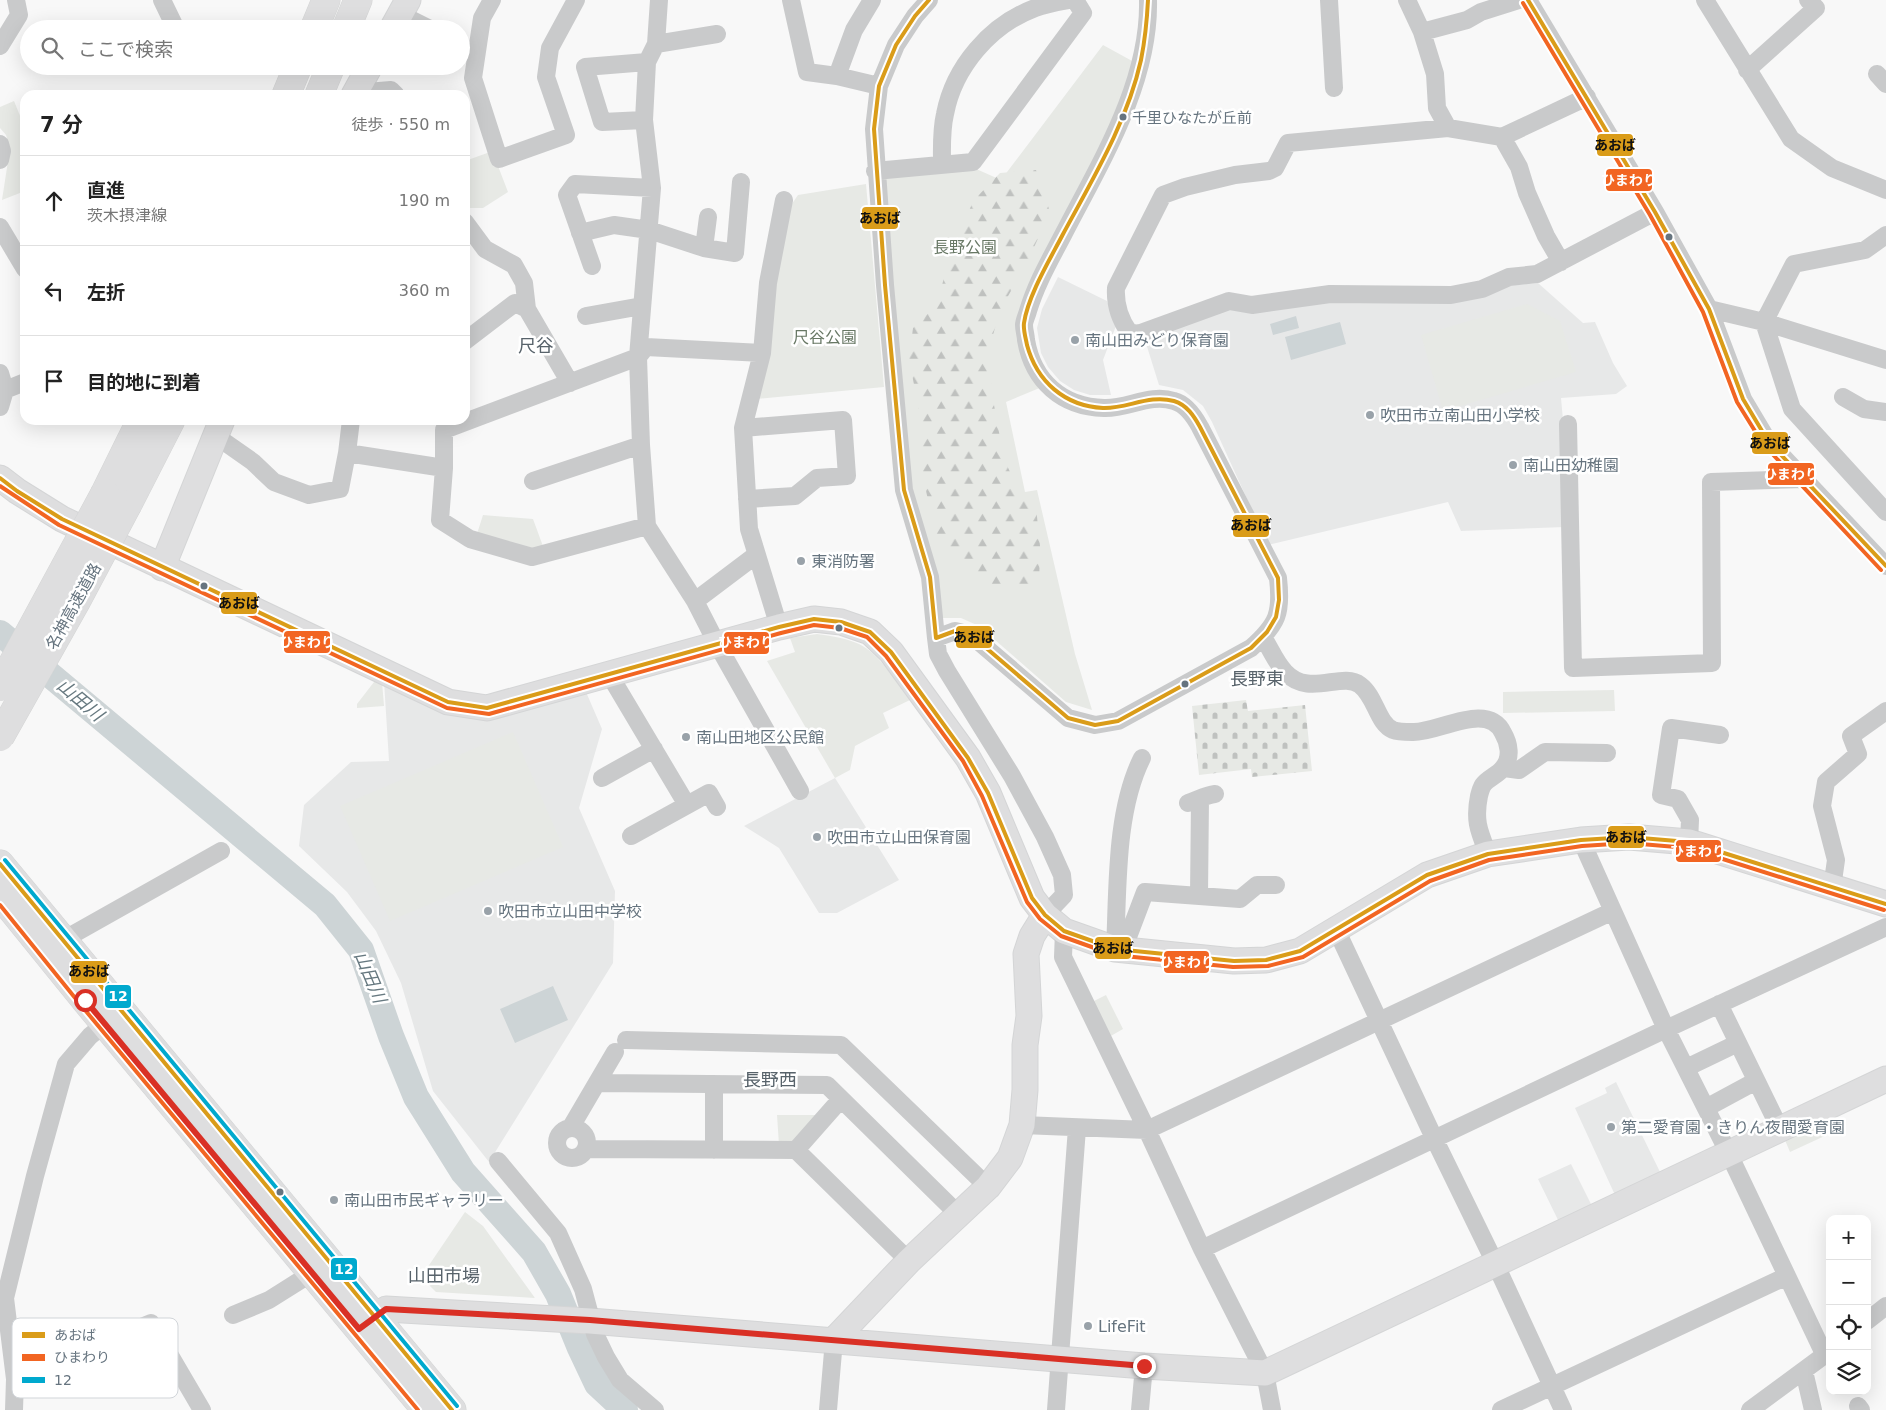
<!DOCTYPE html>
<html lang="ja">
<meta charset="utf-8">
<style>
:root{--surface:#fff;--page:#f2f2f2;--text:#222;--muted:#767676;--line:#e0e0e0}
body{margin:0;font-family:"DejaVu Sans","Noto Sans JP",sans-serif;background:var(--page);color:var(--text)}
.controls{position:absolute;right:15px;bottom:15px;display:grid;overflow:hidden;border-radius:10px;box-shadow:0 5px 20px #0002}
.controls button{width:45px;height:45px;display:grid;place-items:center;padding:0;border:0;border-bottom:1px solid var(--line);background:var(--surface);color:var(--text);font:25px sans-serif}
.stop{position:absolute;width:15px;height:15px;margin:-11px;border:4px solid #d93025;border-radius:50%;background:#fff}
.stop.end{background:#d93025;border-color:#fff;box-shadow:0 1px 5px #0008}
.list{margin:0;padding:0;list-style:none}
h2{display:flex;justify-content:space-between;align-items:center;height:65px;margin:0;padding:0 20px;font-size:21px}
h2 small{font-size:16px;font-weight:400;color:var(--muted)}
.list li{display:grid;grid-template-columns:32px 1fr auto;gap:15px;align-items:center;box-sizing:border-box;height:90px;padding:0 20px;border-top:1px solid var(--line)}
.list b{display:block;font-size:19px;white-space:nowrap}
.list p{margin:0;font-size:16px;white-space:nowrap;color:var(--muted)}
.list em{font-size:16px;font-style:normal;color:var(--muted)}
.icon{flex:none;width:28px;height:28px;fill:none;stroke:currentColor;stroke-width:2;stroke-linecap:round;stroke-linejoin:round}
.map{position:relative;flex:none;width:1886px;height:1410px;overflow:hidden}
.search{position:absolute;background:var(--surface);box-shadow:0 5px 20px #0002;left:20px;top:20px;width:450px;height:55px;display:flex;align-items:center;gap:12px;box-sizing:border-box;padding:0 18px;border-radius:28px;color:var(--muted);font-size:19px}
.panel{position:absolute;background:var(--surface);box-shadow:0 5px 20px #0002;left:20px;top:90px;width:450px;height:335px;border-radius:15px}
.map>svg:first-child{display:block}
.built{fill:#e7e8e8}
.green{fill:#e7e9e5}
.forest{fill:url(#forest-firs)}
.cemetery{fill:url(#cemetery-stones)}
.water{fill:#cdd4d6}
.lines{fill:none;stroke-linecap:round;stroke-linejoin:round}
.river{stroke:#cdd4d6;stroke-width:26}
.secondary-casing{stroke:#d4d5d6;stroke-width:27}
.primary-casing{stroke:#d3d4d5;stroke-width:29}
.highway-casing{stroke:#d4d5d5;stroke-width:29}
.street{stroke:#c9cacb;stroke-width:18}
.secondary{stroke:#dededf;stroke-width:25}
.primary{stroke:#dededf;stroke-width:28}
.highway{stroke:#dededf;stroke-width:28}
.highway-bridge-casing{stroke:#d4d5d5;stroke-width:29;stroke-linecap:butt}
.highway-bridge{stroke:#dededf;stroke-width:28}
.bus-1-casing{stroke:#fff;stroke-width:8}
.bus-2-casing{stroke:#fff;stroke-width:8}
.bus-3-casing{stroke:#fff;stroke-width:8}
.bus-1{stroke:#da9c19;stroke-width:4}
.bus-2{stroke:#f26522;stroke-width:4}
.bus-3{stroke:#00a9ce;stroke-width:4}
.route{stroke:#d93025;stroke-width:6}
.bus-dot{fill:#66747f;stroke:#fff;stroke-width:2}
.poi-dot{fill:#99a2a9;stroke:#fff;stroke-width:2}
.labels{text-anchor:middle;stroke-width:5;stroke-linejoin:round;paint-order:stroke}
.bus-label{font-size:15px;fill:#66747f;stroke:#fff;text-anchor:start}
.park-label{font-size:16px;fill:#687865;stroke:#fff}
.poi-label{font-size:16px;fill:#66747f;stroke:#fff;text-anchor:start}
.street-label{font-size:16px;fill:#66747f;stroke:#fff}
.neighbourhood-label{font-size:18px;fill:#58636b;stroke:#fff}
.water-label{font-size:18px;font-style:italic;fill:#677980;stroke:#fff}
.key{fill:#fff;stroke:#d1d5d9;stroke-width:1}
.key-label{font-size:14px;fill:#66747f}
.line-badge{stroke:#fff;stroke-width:2}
.badge-label{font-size:14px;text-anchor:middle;font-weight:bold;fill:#fff}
.pale-badge-label{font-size:14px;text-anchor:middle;font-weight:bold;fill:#111}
</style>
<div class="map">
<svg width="1886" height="1410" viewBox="0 0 1886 1410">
<defs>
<pattern id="forest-firs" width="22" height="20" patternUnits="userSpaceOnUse" patternTransform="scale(1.25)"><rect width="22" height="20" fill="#e7e9e5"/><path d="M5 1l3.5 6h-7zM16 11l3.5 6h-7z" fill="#bfc1bf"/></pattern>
<pattern id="cemetery-stones" width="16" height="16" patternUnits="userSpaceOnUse" patternTransform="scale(1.25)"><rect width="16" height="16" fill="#e7e9e5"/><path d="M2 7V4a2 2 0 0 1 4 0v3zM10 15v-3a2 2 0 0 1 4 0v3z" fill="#bfc1bf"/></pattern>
</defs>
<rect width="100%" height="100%" fill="#f8f8f8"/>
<path class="built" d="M1058,277L1107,301L1116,326L1103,360L1111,395H1090L1074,390L1060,381L1048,367L1041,353L1037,328L1042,309Z
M1538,283L1583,323L1595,322L1613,363L1627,386L1616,394L1561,398L1563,420L1565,527L1461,531L1448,502L1268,545L1212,422L1203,406L1183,390L1159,385L1144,337L1231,304L1333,301Z
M384,681L440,709L586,692L602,729L579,808L615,891L613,963L489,1162L433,1091L401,983L376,931L347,892L299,846L304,805L351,762L389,761Z
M835,778L899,880L837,913H819L779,848L744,826Z
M1616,1082L1661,1174L1615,1195L1575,1108L1607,1093L1605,1088Z
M1571,1164L1592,1206L1559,1222L1538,1179Z"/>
<path class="green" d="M1103,45L1134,62L1118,114L1019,326L1042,387L1006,402L1025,492L1037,490L1075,654L1092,710L1066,702L979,626L961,618H941L912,490L882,180L887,175L974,168L1001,180Z
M14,101L25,128V191L2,200L10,148L6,135L0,128V107Z
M490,152L494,167L498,166L508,192L483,208H465V161Z
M866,184L884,387L756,399L787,211L798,195Z
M1527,304L1560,321L1576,372L1443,411L1421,335Z
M483,515L533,519L544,549L536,552L476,537Z
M817,634C831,636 846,638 859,644C881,655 895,681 910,700L883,713L889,728L855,746L850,770L835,778L767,661L795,652L790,638Z
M374,682H382L384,706L357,708V704Z
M1614,690L1615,711L1503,713V692Z
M513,732L563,847L390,921L340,806Z
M1106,995L1123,1029L1109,1037L1092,1002Z
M777,1115H818L792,1142L779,1145Z
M1821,1116L1829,1134L1790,1152L1782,1133Z
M465,1212L483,1226L535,1298L436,1292L421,1277Z"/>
<path class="forest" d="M1036,170L1050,212L1026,265L1000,310L988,353L994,405L1004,459L1022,498L1036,507L1040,546L1039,586L1000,587L967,575L936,534L923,478L918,404L909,360L913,328L937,305L952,246L974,200L1000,173Z"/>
<path class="cemetery" d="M1246,700L1248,711L1305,705L1312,771L1252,777L1251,769L1199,775L1192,706Z"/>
<path class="water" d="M1296,316L1299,328L1273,335L1270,324Z
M1340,322L1346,344L1291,360L1285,337Z
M553,986L568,1020L515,1043L500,1009Z"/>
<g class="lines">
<path class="river" d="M0,633L325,905L361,950L391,1036L416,1097L463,1172L534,1252L558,1294L580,1348L597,1384L625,1410"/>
<g class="secondary-casing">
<path id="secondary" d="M392,29L408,0
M354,95L370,66
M0,478L17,491L62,519L448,702L487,708L779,627L814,619L841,622L870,632L891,652L968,758L988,793L1032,898L1045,915L1064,931L1115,949L1234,961L1266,960L1300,951L1427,875L1488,854L1581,840L1629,837L1689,842L1886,904
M162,568L222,420
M359,1329L386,1309L590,1321L1144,1366L1265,1373L1886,1079
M834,1340L909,1261L988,1187L1010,1158L1022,1125L1025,1090V1045L1029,1016L1026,954L1032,936L1045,915"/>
</g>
<g class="primary-casing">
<path id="primary" d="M0,864L452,1410
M0,895L85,1000L426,1410"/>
</g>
<g class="highway-casing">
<path id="highway" d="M314,29L326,0
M346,29L358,0
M286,95L298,66
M319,95L331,66
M105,493L141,420
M128,504L171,420"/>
</g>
<path class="street" d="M162,0L176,29
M492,0L482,18L473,78L499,159L566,135L546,77L550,48L576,0
M659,0L656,44L647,62L644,120L652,188L638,357L641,445L647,526L695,601L756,555
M791,0L807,72L837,76L879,86
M929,0L915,16L896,45L879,86L874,129L885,285L904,490L930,577L936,638L955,631L971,635L1068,718L1095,725L1118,721L1251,648C1278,624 1282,613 1278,578L1200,427C1194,416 1186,404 1174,401C1150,393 1128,409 1104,408C1062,407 1033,381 1026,340C1026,336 1024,330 1024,325C1024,321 1027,315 1028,311C1036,284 1050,260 1063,235C1100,163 1150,83 1148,0
M1329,0L1334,88
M1407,0L1422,32L1435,74L1437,108L1448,128
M1528,0L1655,212L1709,309L1743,399L1768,441L1886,566
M1705,0L1791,139L1832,168L1886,190
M400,14L430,29
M1422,32L1467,20L1481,12L1519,0
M656,44L717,34
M0,46L19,15L16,0
M1747,70L1816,8L1808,0
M1877,74L1886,84
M837,76L854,30L872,0
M355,93L391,90L396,95
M1587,97L1502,137L1448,128L1288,143L1275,168L1269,171L1235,175L1185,187L1163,195L1116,288C1115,305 1119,318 1129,332L1138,334L1229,301L1252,305L1330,294L1451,295L1482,289L1509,277L1537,274L1655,212
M644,120L602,122L585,67L647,62
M1502,137L1519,167L1527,193L1546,236L1561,262
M0,144L2,151L0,160
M942,164C942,148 941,131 945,114C954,67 990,25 1035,8C1046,4 1058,2 1069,0
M875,171L973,162L1083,13L1075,0
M465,222L485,249L514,265L524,283L527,309L570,383
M0,227L25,269
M580,233L614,225L649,230L704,248L735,253L741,182
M1886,235L1865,250L1794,264L1764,322L1792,409L1886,512
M704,248L708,217
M592,266L567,195L575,184L652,188
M1709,309L1764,322L1886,360
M586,316L642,306
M465,341L515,303L527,309
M0,373L5,390L0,407
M5,390L25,382
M1843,397L1864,409L1886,412
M1568,424L1573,668L1712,663L1711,482L1804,479
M743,428L843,420L847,476L817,478L795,496L747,499
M216,436L253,462L274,482L309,495L340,489L347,453L444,468L440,520L470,539L532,557L647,526
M347,453L351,420
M444,468V430L638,357L646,347L762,353
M533,481L641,445
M695,601L717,644L800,791
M779,627L749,529L743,428L762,353L768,283L784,200
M1263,637C1270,648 1276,663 1285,672C1309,698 1342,671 1360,685C1376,697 1377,723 1393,730C1398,732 1407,732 1412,732C1436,734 1488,700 1503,733C1509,743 1512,758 1503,768C1498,775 1488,778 1483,785C1481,788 1480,792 1479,796C1474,821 1479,831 1488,854
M936,638L938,654L947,671L1012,776L1045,837L1062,875L1064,895L1045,915
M609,674L687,805
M1504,768L1519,770L1545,752L1607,753
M602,778L654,749
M1188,803C1197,800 1206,795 1215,794
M631,836L709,793L717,807
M1581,840L1666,1029L1729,1154L1825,1356
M1689,842L1690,820L1678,799L1661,795L1671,728L1720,735
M1832,888L1836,860L1822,806L1826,782L1858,754L1851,736L1886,711
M1199,895L1200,799
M1336,929L1434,1138L1495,1263L1563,1410
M1064,931L1063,957L1147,1130L1202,1249L1265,1373L1272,1410
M63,940L221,851
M1115,949C1118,889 1115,812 1142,758
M1123,950L1145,892L1240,899L1257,885H1276
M1719,1004L1780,1129
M626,1040L841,1045L988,1187
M1686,1068L1738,1043
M598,1083L827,1085L959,1215
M714,1084V1150
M1706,1108L1756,1081
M1022,1125L1147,1130L1613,911
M571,1127L615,1052
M557 1143a15 15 0 1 1 30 0a15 15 0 1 1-30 0Z
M586,1149L796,1150L909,1261
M796,1150L841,1099
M498,1161L558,1233L583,1289L595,1334L606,1357L620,1380L655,1410
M1202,1249L1666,1029L1886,927
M233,1315L269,1300L312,1273
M1867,1321L1886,1306
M1804,1371L1813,1410
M15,1379L151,1323L202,1410
M1858,1406L1861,1410
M14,1410L15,1379L5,1298L35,1176L66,1064L90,1036L112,1018
M828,1410L834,1340
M1056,1410L1077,1128
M1140,1410L1144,1366
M1501,1410L1787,1276
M1750,1410L1830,1351"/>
<use href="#secondary" class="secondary"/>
<use href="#primary" class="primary"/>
<use href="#highway" class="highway"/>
<g class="highway-bridge-casing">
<path id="highway-bridge" d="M0,687L105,493
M0,737L76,602L128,504"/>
</g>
<use href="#highway-bridge" class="highway-bridge"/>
<g class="bus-1-casing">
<path id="bus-1" d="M929,0L915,16L896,45L879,86L874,129L885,285L904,490L930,577L936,638L955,631L971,635L1068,718L1095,725L1118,721L1251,648L1267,632L1276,617L1279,600L1278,578L1200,427C1194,416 1187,405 1174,401C1149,394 1127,409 1103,408C1065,406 1037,382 1027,345C1026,339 1023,330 1024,323C1028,296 1049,261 1062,236C1092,180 1127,123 1141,60C1145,40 1147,20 1148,0
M1528,0L1655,212L1709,309L1743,399L1768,441L1886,566
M0,478L17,491L62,519L448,702L487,708L779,627L814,619L841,622L870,632L891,652L968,758L988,793L1032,898L1045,915L1064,931L1115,949L1234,961L1266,960L1300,951L1427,875L1488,854L1581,840L1629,837L1689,842L1886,904
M0,864L452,1410"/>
</g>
<g class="bus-2-casing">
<path id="bus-2" d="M1523,3L1650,215L1703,312L1737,402L1763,444L1881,570
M0,486L59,525L447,708L489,714L781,633L814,625L840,628L867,637L886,656L963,761L982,796L1027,902L1040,919L1061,936L1114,955L1233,967L1268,966L1303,957L1430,881L1489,860L1582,846L1629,843L1688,848L1884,910
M0,905L80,1004L418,1410"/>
</g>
<g class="bus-3-casing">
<path id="bus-3" d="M5,860L457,1406"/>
</g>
<use href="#bus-1" class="bus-1"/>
<use href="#bus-2" class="bus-2"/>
<use href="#bus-3" class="bus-3"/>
</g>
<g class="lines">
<path class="route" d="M85,1000L359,1329L386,1309L590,1320L1144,1366"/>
</g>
<g class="bus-dot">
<circle cx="1123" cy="117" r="4.5"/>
<circle cx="1669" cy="237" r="4.5"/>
<circle cx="204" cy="586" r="4.5"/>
<circle cx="839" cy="628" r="4.5"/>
<circle cx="1185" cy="684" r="4.5"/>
<circle cx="280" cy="1192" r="4.5"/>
</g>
<g class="poi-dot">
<circle cx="1075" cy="340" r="5"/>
<circle cx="1370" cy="415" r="5"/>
<circle cx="1513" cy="465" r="5"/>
<circle cx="801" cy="561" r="5"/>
<circle cx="686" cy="737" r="5"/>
<circle cx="817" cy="837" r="5"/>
<circle cx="488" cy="911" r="5"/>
<circle cx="1611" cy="1127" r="5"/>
<circle cx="334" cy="1200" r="5"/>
<circle cx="1088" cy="1326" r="5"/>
</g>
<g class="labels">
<g class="bus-label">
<text x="1132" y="123">千里ひなたが丘前</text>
</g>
<g class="park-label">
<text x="965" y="253">長野公園</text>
<text x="825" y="343">尺谷公園</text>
</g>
<g class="poi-label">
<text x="1085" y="346">南山田みどり保育園</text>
<text x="1380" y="421">吹田市立南山田小学校</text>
<text x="1523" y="471">南山田幼稚園</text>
<text x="811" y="567">東消防署</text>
<text x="696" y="743">南山田地区公民館</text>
<text x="827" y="843">吹田市立山田保育園</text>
<text x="498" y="917">吹田市立山田中学校</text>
<text x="1621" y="1133">第二愛育園・きりん夜間愛育園</text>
<text x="344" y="1206">南山田市民ギャラリー</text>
<text x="1098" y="1332">LifeFit</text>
</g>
<g class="street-label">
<text transform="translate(73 606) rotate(-61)" y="6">名神高速道路</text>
</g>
<g class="neighbourhood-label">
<text x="536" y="352">尺谷</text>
<text x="1257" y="685">長野東</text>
<text x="770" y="1086">長野西</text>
<text x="444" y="1282">山田市場</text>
</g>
<g class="water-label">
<text transform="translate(80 700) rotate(40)" y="6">山田川</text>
<text transform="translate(370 977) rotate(67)" y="6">山田川</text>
</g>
</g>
<rect x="12" y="1318" width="166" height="80" rx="8" class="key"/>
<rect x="22" y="1332" width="23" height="6" fill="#da9c19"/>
<rect x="22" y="1354" width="23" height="7" fill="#f26522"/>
<rect x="22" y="1377" width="23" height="6" fill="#00a9ce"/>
<g class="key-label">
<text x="54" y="1340">あおば</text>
<text x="54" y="1362">ひまわり</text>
<text x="54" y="1385">12</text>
</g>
<g class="line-badge">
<rect x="1596" y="133" width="38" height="24" rx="5" fill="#da9c19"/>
<rect x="1605" y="168" width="48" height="24" rx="5" fill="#f26522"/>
<rect x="861" y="206" width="38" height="24" rx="5" fill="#da9c19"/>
<rect x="1751" y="431" width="38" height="24" rx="5" fill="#da9c19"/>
<rect x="1767" y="462" width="48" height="24" rx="5" fill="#f26522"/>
<rect x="1232" y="514" width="38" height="24" rx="5" fill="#da9c19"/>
<rect x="220" y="591" width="38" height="24" rx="5" fill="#da9c19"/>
<rect x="955" y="625" width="38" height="24" rx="5" fill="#da9c19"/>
<rect x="283" y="630" width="48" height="24" rx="5" fill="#f26522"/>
<rect x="723" y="631" width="47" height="24" rx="5" fill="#f26522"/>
<rect x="1607" y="825" width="38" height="24" rx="5" fill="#da9c19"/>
<rect x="1675" y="839" width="47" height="24" rx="5" fill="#f26522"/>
<rect x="1094" y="936" width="38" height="24" rx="5" fill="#da9c19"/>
<rect x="1163" y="950" width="47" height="24" rx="5" fill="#f26522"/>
<rect x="70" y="960" width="38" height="24" rx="5" fill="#da9c19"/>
<rect x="104" y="984" width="28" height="25" rx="5" fill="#00a9ce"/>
<rect x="330" y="1257" width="28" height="24" rx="5" fill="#00a9ce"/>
</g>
<g class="badge-label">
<text x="1629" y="185">ひまわり</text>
<text x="1791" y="479">ひまわり</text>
<text x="307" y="647">ひまわり</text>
<text x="746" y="647">ひまわり</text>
<text x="1698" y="856">ひまわり</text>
<text x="1187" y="967">ひまわり</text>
<text x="118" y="1001">12</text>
<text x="344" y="1274">12</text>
</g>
<g class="pale-badge-label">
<text x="1615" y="150">あおば</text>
<text x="880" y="223">あおば</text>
<text x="1770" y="448">あおば</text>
<text x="1251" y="530">あおば</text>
<text x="239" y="608">あおば</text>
<text x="974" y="642">あおば</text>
<text x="1626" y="842">あおば</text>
<text x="1113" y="953">あおば</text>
<text x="89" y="976">あおば</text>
</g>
</svg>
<div class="controls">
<button>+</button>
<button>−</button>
<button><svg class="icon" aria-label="locate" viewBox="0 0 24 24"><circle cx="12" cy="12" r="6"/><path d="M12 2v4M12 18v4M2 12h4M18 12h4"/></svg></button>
<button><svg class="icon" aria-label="layers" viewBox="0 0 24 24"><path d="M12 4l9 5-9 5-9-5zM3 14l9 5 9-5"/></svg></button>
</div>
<div class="stop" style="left:85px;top:1000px"></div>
<div class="stop end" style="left:1144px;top:1366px"></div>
<div class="search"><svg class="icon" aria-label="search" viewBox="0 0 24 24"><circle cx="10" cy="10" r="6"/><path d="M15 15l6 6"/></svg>ここで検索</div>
<section class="panel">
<h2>7 分<small>徒歩 · 550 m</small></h2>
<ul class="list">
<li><svg class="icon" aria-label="ahead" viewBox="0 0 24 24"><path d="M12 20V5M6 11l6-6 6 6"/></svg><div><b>直進</b><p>茨木摂津線</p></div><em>190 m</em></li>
<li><svg class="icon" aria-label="left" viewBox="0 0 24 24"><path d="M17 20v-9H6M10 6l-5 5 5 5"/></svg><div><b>左折</b></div><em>360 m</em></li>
<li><svg class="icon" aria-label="arrive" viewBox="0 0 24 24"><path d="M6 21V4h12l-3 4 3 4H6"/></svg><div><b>目的地に到着</b></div></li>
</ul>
</section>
</div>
